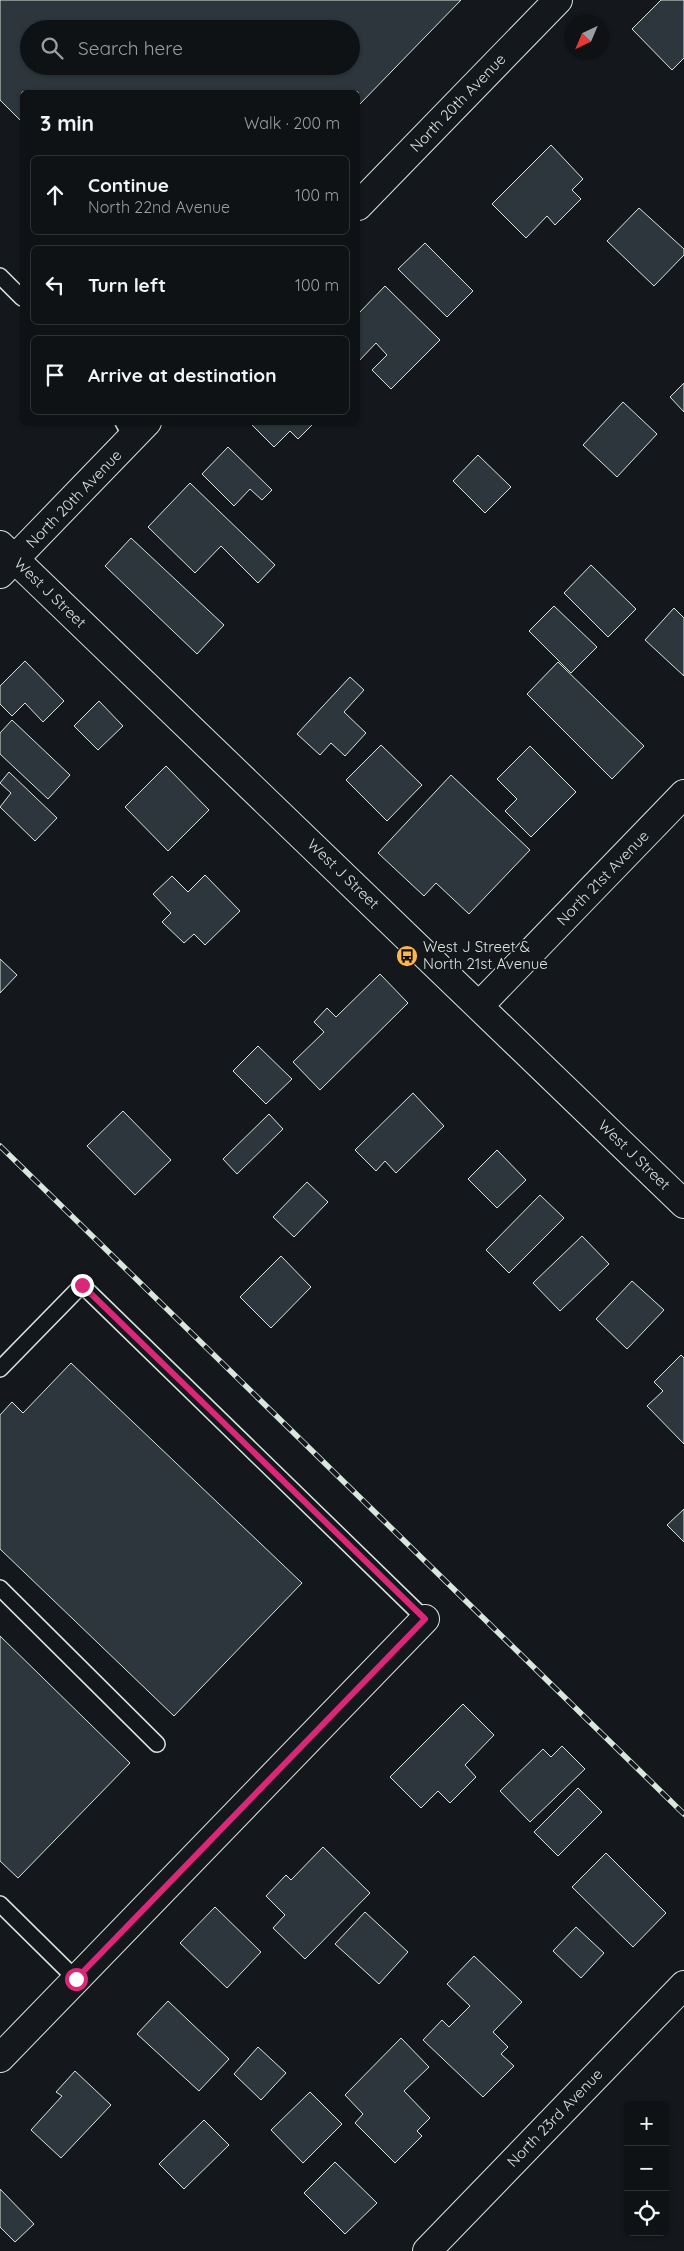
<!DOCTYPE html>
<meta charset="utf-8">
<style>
:root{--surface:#0f1215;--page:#181b1e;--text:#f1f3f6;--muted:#9b9ea0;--line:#2f3234}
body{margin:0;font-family:Quicksand,sans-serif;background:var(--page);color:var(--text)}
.controls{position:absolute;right:15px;bottom:15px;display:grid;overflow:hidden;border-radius:8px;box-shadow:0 1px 4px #0004}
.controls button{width:45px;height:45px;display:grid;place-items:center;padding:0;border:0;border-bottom:1px solid var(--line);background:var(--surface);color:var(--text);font:25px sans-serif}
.compass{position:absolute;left:564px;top:15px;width:45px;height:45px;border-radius:50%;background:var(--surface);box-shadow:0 1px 4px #0004;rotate:224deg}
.stop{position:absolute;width:15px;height:15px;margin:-11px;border:4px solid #db2777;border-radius:50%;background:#fff}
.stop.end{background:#db2777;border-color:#fff;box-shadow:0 1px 5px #0008}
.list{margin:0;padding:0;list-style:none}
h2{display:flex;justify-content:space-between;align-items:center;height:65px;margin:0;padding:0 20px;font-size:21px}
h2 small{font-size:16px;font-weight:400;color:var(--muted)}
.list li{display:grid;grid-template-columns:32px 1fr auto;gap:15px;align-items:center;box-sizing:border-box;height:80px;margin:0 10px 10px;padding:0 10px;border:1px solid var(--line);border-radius:8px}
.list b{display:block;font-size:19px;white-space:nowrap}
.list p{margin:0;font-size:16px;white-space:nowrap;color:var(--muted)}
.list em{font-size:16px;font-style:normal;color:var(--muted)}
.icon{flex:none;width:28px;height:28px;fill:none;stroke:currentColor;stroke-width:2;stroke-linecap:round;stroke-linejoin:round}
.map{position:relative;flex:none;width:684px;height:2251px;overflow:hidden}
.search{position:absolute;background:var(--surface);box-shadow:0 1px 4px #0004;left:20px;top:20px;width:340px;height:55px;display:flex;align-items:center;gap:12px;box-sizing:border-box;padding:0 18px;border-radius:28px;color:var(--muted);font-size:19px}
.panel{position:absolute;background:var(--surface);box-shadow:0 1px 4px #0004;left:20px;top:90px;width:340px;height:335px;border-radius:8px}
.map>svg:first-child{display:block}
.building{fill:#2c363c;stroke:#d8e6dc;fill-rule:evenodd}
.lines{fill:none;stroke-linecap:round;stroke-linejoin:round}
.service-casing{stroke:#d8e6dc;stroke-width:18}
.minor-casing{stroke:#d8e6dc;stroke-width:30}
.tertiary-casing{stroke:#d8e6dc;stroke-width:30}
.service{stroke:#14181c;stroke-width:15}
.minor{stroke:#14181c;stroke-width:28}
.tertiary{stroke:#14181c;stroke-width:28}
.rail-casing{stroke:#d8e6dc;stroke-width:5.5}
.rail{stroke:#14181c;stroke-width:4;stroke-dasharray:11;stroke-linecap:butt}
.route{stroke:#db2777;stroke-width:6}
.labels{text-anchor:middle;stroke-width:4;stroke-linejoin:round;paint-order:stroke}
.street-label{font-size:15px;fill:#d8e6dc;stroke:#14181c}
.poi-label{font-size:15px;fill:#d8e6dc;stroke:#14181c;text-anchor:start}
</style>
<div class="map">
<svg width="684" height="2251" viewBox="0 0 684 2251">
<rect width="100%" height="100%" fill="#14181c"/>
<path class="building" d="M0,0H461L358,106V92H22V122L0,100ZM29,29H351V66H29Z
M661,0H684V58L672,70L632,29Z
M551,145L583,179L572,190L581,199L555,225L547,216L526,238L492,204Z
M639,208L684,249V255L654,286L607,241Z
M425,243L473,291L447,317L398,269Z
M385,286L440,340L391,389L372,370L387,355L376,343L358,362V314Z
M684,383V412L670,397Z
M623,402L657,434L617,477L583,445Z
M249,422H315L298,439L290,431L274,447Z
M228,447L272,490L262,500L250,489L234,506L202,474Z
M478,455L511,487L485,513L453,481Z
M190,483L275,565L258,583L221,546L195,573L148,527Z
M131,538L224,625L197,654L105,566Z
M591,565L636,609L608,637L564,593Z
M554,606L597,647L571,673L529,631Z
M674,608L684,618V676L645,640Z
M25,661L64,701L43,722L25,703L12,716L0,704V686Z
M558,662L644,746L612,779L527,694Z
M350,677L364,690L344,712L366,733L345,756L331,743L320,755L297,734Z
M99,701L123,726L98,750L74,726Z
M12,720L70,775L48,799L0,754V733Z
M381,745L422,785L387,821L346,780Z
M530,746L576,792L531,837L505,811L517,799L497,779Z
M166,766L209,810L168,851L125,807Z
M9,772L57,818L35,841L0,807L11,793L0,783Z
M451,775L530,850L469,914L436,883L424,896L378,853Z
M205,875L240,911L205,945L194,934L184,943L162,922L171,913L153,894L172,876L188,892Z
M0,959L17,975L0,993Z
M380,974L408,1003L320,1090L293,1062L324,1032L314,1022L327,1008L336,1017Z
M258,1046L292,1079L266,1104L233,1071Z
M413,1093L444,1126L396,1173L385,1161L376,1171L355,1150Z
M123,1111L171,1160L135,1195L87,1146Z
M269,1114L283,1129L237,1174L223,1159Z
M497,1150L526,1180L497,1208L468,1179Z
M307,1182L328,1202L294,1237L273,1217Z
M540,1195L564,1218L509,1273L486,1250Z
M582,1236L609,1264L560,1311L533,1283Z
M281,1256L311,1287L271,1328L240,1297Z
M632,1281L664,1310L627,1349L596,1319Z
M681,1355L684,1358V1444L647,1406L663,1391L654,1382Z
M71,1363L302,1583L174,1716L0,1549V1415L12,1402L23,1413Z
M684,1509V1542L667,1525Z
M0,1636L130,1763L18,1878L0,1861Z
M463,1704L494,1735L465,1765L476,1777L450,1803L438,1791L421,1808L390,1777Z
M562,1746L585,1769L530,1822L500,1791L543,1749L551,1757Z
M578,1788L602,1812L558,1856L534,1832Z
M323,1847L370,1893L305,1959L273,1928L285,1915L266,1896L286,1875L291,1880Z
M606,1853L666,1913L633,1947L572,1887Z
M215,1907L261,1952L227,1988L180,1943Z
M365,1912L408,1952L379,1984L335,1944Z
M576,1927L604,1953L581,1978L553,1951Z
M474,1956L522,2002L493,2032L508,2047L501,2054L514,2066L483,2097L423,2040L442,2020L449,2027L470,2006L447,1984Z
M168,2001L229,2059L199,2091L137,2034Z
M401,2038L429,2067L404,2091L430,2118L417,2131L422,2136L395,2163L355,2123L363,2114L345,2095Z
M258,2047L286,2073L261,2100L234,2074Z
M75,2071L111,2105L61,2158L31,2130L62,2096L56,2092Z
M310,2092L342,2124L303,2163L271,2130Z
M204,2120L229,2145L184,2189L159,2164Z
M335,2162L377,2203L345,2234L304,2193Z
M0,2189L34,2224L15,2242L0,2227Z"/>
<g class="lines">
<g class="service-casing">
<path id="service" d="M0,276L22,298
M123,422L132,438
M0,1369L82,1285L425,1619
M0,1588L157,1744
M0,1904L76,1979"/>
</g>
<g class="minor-casing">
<path id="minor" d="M0,545L684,1204
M480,1005L684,794
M0,2058L425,1619
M427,2251L684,1985"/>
</g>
<g class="tertiary-casing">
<path id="tertiary" d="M358,206L558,0
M0,574L147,422"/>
</g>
<use href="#service" class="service"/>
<use href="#minor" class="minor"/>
<use href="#tertiary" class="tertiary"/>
<g class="rail-casing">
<path id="rail" d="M0,1146L684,1814"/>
</g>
<use href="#rail" class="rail"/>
</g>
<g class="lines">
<path class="route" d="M76,1979L425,1619L82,1285"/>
</g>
<defs>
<g id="bus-disc" transform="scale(1.125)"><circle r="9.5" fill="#ffb74d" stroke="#14181c"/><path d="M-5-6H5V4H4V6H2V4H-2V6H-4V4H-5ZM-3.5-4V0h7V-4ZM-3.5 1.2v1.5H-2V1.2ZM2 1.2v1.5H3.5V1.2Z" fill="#111"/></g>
</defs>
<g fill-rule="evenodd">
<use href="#bus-disc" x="407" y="956"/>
</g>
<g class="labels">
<g class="street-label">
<text transform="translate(458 103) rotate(-46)" y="5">North 20th Avenue</text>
<text transform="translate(74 499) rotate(-46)" y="5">North 20th Avenue</text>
<text transform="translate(50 593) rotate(44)" y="5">West J Street</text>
<text transform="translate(343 874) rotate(44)" y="5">West J Street</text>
<text transform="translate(603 878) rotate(-46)" y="5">North 21st Avenue</text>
<text transform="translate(634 1155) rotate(44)" y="5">West J Street</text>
<text transform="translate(555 2118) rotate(-46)" y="5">North 23rd Avenue</text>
</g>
<g class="poi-label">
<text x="423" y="952">West J Street &amp;<tspan x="423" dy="17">North 21st Avenue</tspan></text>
</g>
</g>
</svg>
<div class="controls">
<button>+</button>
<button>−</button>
<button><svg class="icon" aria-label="locate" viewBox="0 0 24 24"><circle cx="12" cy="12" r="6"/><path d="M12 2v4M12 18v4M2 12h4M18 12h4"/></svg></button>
</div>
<svg class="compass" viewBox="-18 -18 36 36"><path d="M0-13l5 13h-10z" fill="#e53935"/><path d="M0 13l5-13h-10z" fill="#9b9ea0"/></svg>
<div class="stop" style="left:76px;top:1979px"></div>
<div class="stop end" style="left:82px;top:1285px"></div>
<div class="search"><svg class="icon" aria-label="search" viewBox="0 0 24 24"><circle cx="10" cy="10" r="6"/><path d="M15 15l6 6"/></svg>Search here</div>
<section class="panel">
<h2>3 min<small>Walk · 200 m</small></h2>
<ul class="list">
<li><svg class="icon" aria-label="ahead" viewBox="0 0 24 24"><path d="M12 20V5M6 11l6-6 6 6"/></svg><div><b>Continue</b><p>North 22nd Avenue</p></div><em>100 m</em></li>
<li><svg class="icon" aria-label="left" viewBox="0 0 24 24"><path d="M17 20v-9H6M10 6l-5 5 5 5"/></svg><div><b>Turn left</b></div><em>100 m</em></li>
<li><svg class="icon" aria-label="arrive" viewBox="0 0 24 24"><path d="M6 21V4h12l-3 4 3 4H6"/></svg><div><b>Arrive at destination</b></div></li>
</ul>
</section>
</div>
